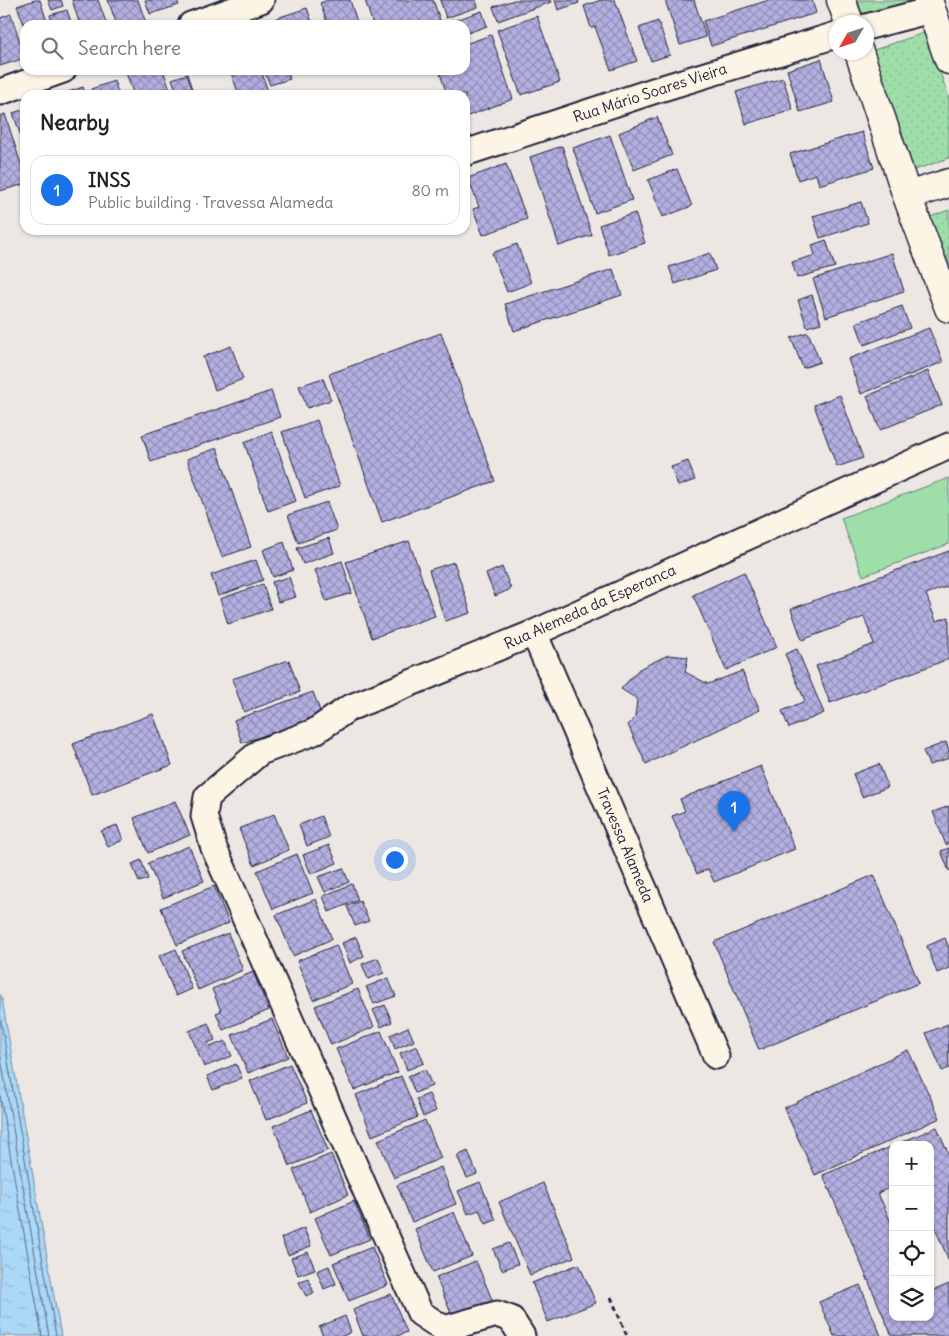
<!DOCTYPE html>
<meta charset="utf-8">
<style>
:root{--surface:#fff;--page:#f2f2f2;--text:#222;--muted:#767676;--line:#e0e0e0;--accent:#1a73e8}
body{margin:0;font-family:Delius,sans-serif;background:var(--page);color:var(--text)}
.controls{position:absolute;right:15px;bottom:15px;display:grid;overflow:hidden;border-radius:10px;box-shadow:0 1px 4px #0004}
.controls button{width:45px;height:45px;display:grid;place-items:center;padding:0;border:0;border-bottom:1px solid var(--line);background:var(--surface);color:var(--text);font:25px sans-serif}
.compass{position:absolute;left:829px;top:15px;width:45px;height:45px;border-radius:50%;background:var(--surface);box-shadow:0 1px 4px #0004;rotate:231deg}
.you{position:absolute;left:394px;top:859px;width:18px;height:18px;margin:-12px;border:4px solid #fff;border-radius:50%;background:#1a73e8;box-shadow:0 0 0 8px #1a73e833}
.badge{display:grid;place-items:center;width:32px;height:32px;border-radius:50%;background:var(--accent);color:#fff;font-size:16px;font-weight:700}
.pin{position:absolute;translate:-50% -41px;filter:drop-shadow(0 1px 2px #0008)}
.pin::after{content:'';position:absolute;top:26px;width:18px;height:15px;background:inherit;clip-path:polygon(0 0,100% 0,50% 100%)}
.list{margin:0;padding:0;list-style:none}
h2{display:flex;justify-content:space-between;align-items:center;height:65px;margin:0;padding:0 20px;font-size:21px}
h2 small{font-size:16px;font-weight:400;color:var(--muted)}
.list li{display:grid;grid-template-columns:32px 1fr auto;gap:15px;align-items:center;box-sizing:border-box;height:70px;margin:0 10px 10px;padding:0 10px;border:1px solid var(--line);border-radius:15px}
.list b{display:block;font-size:19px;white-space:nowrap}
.list p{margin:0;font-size:16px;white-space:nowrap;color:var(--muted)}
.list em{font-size:16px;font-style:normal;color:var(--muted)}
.icon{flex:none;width:28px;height:28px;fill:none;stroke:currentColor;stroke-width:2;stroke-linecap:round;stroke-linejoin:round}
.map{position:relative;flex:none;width:949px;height:1336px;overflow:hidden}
.search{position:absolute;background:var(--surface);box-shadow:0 1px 4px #0004;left:20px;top:20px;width:450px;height:55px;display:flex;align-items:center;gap:12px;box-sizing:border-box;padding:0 18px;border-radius:15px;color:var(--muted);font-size:19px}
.panel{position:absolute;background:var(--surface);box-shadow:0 1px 4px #0004;left:20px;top:90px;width:450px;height:145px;border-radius:15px}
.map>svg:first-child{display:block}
.grass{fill:url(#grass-dots);stroke:#608072}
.garden{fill:#9edfa9;stroke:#608072}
.water{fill:url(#water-ripples);stroke:#748fab}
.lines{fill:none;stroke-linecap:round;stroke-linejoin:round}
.shore{stroke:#586b86;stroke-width:1}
.building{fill:url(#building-cross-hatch);stroke:#22223b}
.minor-casing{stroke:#22223b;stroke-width:29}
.tertiary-casing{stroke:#22223b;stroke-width:31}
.path{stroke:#22223b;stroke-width:3;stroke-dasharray:5 4;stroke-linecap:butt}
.minor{stroke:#fcf5e5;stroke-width:25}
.tertiary{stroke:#fcf5e5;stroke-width:28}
.labels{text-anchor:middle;stroke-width:5;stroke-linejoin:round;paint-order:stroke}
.street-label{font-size:15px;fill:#22223b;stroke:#fcf5e5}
</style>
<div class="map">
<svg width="949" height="1336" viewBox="0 0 949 1336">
<defs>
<pattern id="grass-dots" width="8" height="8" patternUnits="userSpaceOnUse" patternTransform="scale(1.25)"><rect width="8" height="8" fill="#9edfa9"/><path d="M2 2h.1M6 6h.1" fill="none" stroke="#88bf92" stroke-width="1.8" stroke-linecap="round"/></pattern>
<pattern id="water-ripples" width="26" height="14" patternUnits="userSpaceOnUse" patternTransform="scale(1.25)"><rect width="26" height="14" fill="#aad8f6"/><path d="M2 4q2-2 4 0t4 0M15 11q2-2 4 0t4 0" fill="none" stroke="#92b9d4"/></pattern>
<pattern id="building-cross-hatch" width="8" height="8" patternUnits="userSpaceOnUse" patternTransform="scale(1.25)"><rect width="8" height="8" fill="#b3b0e1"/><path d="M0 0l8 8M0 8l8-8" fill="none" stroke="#918fb8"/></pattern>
</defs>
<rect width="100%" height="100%" fill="#ede7e4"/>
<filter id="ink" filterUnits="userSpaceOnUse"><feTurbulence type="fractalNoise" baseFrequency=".02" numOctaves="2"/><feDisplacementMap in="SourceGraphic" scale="10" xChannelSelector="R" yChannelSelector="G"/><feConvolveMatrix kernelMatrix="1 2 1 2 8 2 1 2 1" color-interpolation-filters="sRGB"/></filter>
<g filter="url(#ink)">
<path class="grass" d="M858,0H906L908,6L864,21Z
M926,32L949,98V158L912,171L871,51Z
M949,210V270L930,217Z"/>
<path class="garden" d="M949,478V544L863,576L841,518Z"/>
<path class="water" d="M0,994L2,999L61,1336H0Z"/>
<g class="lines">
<path class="shore" d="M0,1016L56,1336
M0,1053L49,1336
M0,1096L42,1336"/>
</g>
<path class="building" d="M35,0H40L48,25H25V27L17,6Z
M48,0H61L63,6L52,10Z
M72,0H98L107,25H80Z
M108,0H138L146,23L141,25H117Z
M145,0H177L179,5L150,14Z
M328,0H350L358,25H328L320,3Z
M365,0H433L440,20L426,25H373Z
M440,0H476L478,7L446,18Z
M514,0H550L551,2L498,21L493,7Z
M555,0H578L579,3L558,10Z
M601,0H615L637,61L611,70L595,27L591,28L584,6Z
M665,0H694L706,37L680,45Z
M769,0H812L816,13L711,46L703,21Z
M307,8L313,25H279L277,18Z
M67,10L72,25H53L50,15Z
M482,11L487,26L465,34V25H441Z
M11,14L25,58L0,66V18Z
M537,16L560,82L521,95L497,30Z
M658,21L670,55L651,61L639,28Z
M491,35L513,99L465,117V95H447L439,70H465V44Z
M821,59L834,102L800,112L787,70Z
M125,70H163L172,95H134Z
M230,70H261L268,92L260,95H239Z
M264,70H287L290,79L270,85Z
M187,74L194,95H178L172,79Z
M783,78L793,110L746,124L736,92Z
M114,81L119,95H93L91,89Z
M83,87L86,95H63L62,94Z
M25,109V148L13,113Z
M5,114L25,177V184L0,191V116Z
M657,117L672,155L634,170L619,133Z
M862,132L874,168L819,185L816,174L798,180L790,154Z
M610,135L632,200L595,213L573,148Z
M562,146L592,235L559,246L530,157Z
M506,164L527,219L483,235L473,209L479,207L468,178Z
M677,169L692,206L663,217L648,180Z
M861,202L868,223L820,238L813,216Z
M635,213L645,243L609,255L599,225Z
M826,240L835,267L797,278L792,262L815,255L812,245Z
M517,244L531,283L507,292L492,253Z
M710,253L716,270L675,284L669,267Z
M892,253L904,291L826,317L813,279Z
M613,269L622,295L514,331L505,304Z
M812,295L821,323L807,327L798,300Z
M902,306L910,328L864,345L856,323Z
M929,328L943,362L861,394L848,359Z
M808,332L820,362L803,368L791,338Z
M441,333L495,481L382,522L329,374Z
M231,346L243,379L215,390L203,357Z
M928,371L942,405L880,430L867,396Z
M323,378L331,400L307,408L299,386Z
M271,391L280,417L151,462L142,435Z
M840,395L863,458L837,467L814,405Z
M317,420L340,486L305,498L282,432Z
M272,432L296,501L268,511L244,442Z
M217,448L251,547L222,557L187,459Z
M688,461L695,480L678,486L671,467Z
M327,502L337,530L298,543L288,515Z
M329,538L334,553L303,564L297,548Z
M409,541L435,616L372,638L346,562Z
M284,542L293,570L273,577L263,550Z
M949,551V586L926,594L936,621L949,617V659L830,703L816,666L874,644L864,617L802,640L791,609Z
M256,560L263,580L218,596L211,575Z
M342,561L352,593L326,601L315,570Z
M454,562L471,613L445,621L429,570Z
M502,567L511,589L495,596L486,574Z
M744,572L777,647L726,670L693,595Z
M289,577L296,597L278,602L272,582Z
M263,584L271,609L228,624L220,599Z
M797,649L824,713L789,728L782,711L805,701L785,654Z
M668,655L688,657L685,672L708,684L742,671L760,710L646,764L628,725L635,718L637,699L621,689L639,669Z
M289,660L300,692L244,712L232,679Z
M313,692L322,716L242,743L234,720Z
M153,714L172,765L92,795L73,744Z
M946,742L949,750V758L929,765L923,751Z
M879,764L888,787L862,797L853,774Z
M761,766L795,849L714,882L708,869L697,874L672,816L685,811L680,799Z
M175,801L190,835L148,853L134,818Z
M949,806V843L946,845L933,812Z
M274,814L289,850L254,865L239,829Z
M321,816L329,837L307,846L299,825Z
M117,825L123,840L108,847L101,831Z
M329,845L337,863L311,874L303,855Z
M189,846L204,881L163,898L148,863Z
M949,848V871L941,851Z
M297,854L313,893L273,909L257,871Z
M141,860L148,879L139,882L132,864Z
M343,868L349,882L325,892L318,877Z
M874,875L919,983L759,1050L714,942Z
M352,884L358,900L329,912L323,896Z
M214,886L229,923L177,945L161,908Z
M316,899L332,939L293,956L276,915Z
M360,901L369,921L355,926L347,906Z
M228,933L243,970L198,990L182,951Z
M356,937L364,956L350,963L342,943Z
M945,938L949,948V968L937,973L927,946Z
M336,945L352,984L313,1000L297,961Z
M176,949L192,989L176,996L159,956Z
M378,958L384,973L368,979L362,964Z
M253,972L269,1010L223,1030L216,1013L221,1011L212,989Z
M388,978L396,996L374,1004L366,987Z
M358,989L374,1027L331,1045L315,1006Z
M385,1005L392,1022L381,1027L373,1010Z
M272,1019L288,1057L248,1073L232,1035Z
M208,1023L215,1040L208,1043L210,1047L225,1041L232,1056L204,1067L189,1031Z
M948,1024L949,1068L942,1071L926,1033Z
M408,1027L414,1041L395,1049L390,1035Z
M381,1031L398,1072L354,1090L336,1049Z
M417,1046L424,1063L407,1070L400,1053Z
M908,1050L940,1118L815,1175L784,1108Z
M236,1064L242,1078L213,1090L207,1076Z
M290,1064L307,1103L266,1120L250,1081Z
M425,1069L432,1086L415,1093L408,1076Z
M401,1076L418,1117L372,1136L356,1095Z
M429,1094L436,1111L423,1117L416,1099Z
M311,1110L328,1150L290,1166L273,1126Z
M425,1120L441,1158L394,1178L378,1140Z
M937,1127L949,1155V1261L930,1216V1145H895Z
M893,1146V1186L878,1193L893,1227V1317H930V1292L949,1284V1336H892L823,1175Z
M468,1151L477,1174L467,1178L457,1156Z
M331,1154L348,1195L310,1212L293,1170Z
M441,1167L456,1204L412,1222L397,1185Z
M480,1182L496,1220L486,1224L479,1210L468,1214L458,1191Z
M543,1183L574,1257L530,1275L499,1202Z
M354,1201L370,1239L331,1255L315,1218Z
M454,1212L472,1256L433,1272L415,1229Z
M304,1228L311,1246L288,1255L281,1238Z
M509,1243L518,1264L502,1270L493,1249Z
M372,1247L388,1285L349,1301L333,1263Z
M308,1252L315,1269L298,1275L291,1258Z
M476,1261L493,1302L453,1318L436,1277Z
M579,1264L596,1303L548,1322L532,1283Z
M329,1266L336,1284L324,1289L317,1271Z
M308,1278L314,1293L306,1296L299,1282Z
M860,1285L881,1336H834L819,1302Z
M391,1294L407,1332L397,1336H363L353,1310Z
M345,1316L351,1332L343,1336H323L319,1327Z"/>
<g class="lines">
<g class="minor-casing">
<path id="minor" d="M191,25L261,0
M866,27L931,10
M0,92L63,70
M465,153L653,91L836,35
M534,633L716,1056
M522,1336L511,1319L497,1314L444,1329L420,1313L214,848L204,816L207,797L260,752L314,732L349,708L534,633L949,446"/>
</g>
<g class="tertiary-casing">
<path id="tertiary" d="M841,0L849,22
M928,0L949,60
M859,52L907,196L949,308
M907,196L949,183"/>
</g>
<path class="path" d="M611,1297L627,1336"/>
<use href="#minor" class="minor"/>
<use href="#tertiary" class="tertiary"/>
</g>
</g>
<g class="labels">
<g class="street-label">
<text transform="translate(650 93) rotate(-18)" y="5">Rua Mário Soares Vieira</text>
<text transform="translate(590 607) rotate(-24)" y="5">Rua Alemeda da Esperanca</text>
<text transform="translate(625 845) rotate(67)" y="5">Travessa Alameda</text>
</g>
</g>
</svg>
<div class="controls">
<button>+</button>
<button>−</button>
<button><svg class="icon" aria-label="locate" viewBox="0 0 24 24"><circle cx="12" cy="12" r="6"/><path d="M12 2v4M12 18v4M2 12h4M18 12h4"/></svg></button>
<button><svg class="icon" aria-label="layers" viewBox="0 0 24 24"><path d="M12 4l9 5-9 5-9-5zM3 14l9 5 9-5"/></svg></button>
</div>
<svg class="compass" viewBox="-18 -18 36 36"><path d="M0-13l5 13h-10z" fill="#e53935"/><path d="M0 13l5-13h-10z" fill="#767676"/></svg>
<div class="you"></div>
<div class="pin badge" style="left:734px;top:832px">1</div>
<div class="search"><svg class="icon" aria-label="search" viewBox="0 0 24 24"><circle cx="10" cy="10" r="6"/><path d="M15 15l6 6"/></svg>Search here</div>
<section class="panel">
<h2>Nearby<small></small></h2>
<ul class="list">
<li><span class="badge">1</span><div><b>INSS</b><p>Public building · Travessa Alameda</p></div><em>80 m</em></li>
</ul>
</section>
</div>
